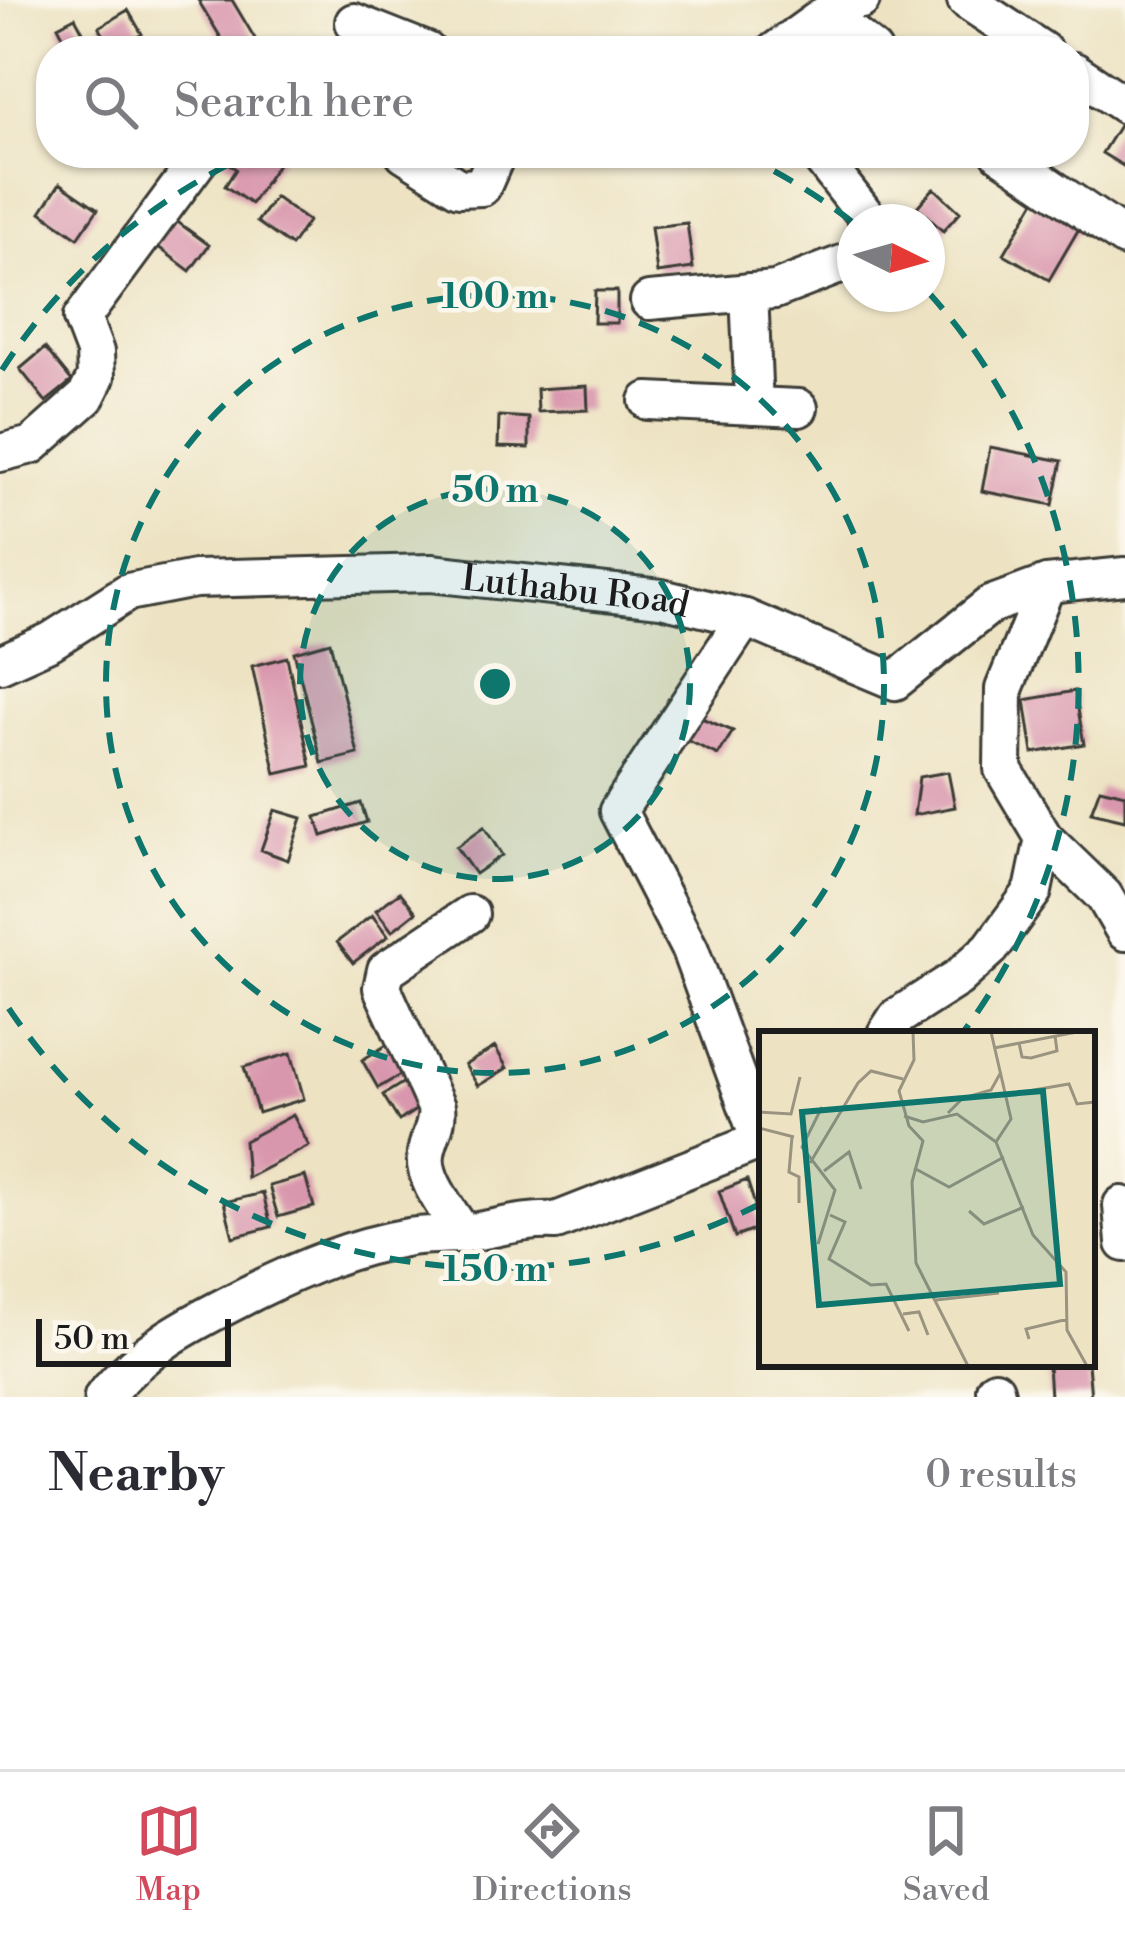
<!DOCTYPE html>
<style>
:root{--surface:#fff;--page:#f2f2f3;--text:#2b2b33;--muted:#7c7c81;--line:#e1e1e2;--accent:#d1495b}
body{margin:0;font-family:"Libre Bodoni",serif;background:var(--page);color:var(--text)}
.compass{position:absolute;left:837px;top:204px;width:108px;height:108px;border-radius:50%;background:var(--surface);box-shadow:0 3px 9px #0004;rotate:95deg}
.scale{position:absolute;left:36px;bottom:30px;width:195px;box-sizing:border-box;padding-left:12px;border:6px solid #1c1c1c;border-top:0;font-size:33px;line-height:42px;white-space:nowrap;color:#1c1c1c;-webkit-text-stroke:9px #fbf7ec;paint-order:stroke}
.list{margin:0;padding:0;list-style:none}
h2{display:flex;justify-content:space-between;align-items:center;height:156px;margin:0;padding:0 48px;font-size:51px}
h2 small{font-size:39px;font-weight:400;color:var(--muted)}
.icon{flex:none;width:66px;height:66px;fill:none;stroke:currentColor;stroke-width:2;stroke-linecap:round;stroke-linejoin:round}
.map{position:relative;flex:none;width:1125px;height:1397px;overflow:hidden}
.search{position:absolute;background:var(--surface);box-shadow:0 3px 9px #0004;left:36px;right:36px;top:36px;height:132px;display:flex;align-items:center;gap:30px;box-sizing:border-box;padding:0 42px;border-radius:48px;color:var(--muted);font-size:45px}
.sheet{height:372px;background:var(--surface)}
nav{display:flex;justify-content:space-around;align-items:center;box-sizing:border-box;height:168px;border-top:3px solid var(--line);background:var(--surface);font-size:33px;color:var(--muted)}
nav a{display:grid;justify-items:center;gap:6px}
nav .on{color:var(--accent)}
.map>svg:first-child{display:block}
.building{fill:#d997ae}
.lines{fill:none;stroke-linecap:round;stroke-linejoin:round}
.minor-casing{stroke:#3b3a35;stroke-width:42}
.minor{stroke:#fff;stroke-width:36}
.ring{fill:none;stroke:#0f766e;stroke-width:6;stroke-dasharray:21 15}
.labels{text-anchor:middle;stroke-width:9;stroke-linejoin:round;paint-order:stroke}
.street-label{font-size:36px;fill:#1c1c1c;stroke:#fbf7ec}
.inset-road{fill:none;stroke:#999380;stroke-width:3}
.view{fill:#0f766e;fill-opacity:0.15;stroke:#0f766e;stroke-width:6}
.inset-edge{fill:none;stroke:#1c1c1c;stroke-width:6}
.centre{fill:#0f766e;stroke:#fbf7ec;stroke-width:6}
.ring-label{font-size:36px;text-anchor:middle;font-weight:bold;fill:#0f766e;stroke:#fbf7ec;stroke-width:9;stroke-linejoin:round;paint-order:stroke}
</style>
<div class="map">
<svg width="1125" height="1397" viewBox="0 0 1125 1397">
<rect width="100%" height="100%" fill="#fbf7ec"/>
<filter id="ink" filterUnits="userSpaceOnUse"><feTurbulence type="fractalNoise" baseFrequency=".00833" numOctaves="2"/><feDisplacementMap in="SourceGraphic" scale="24" xChannelSelector="R" yChannelSelector="G"/><feConvolveMatrix kernelMatrix="1 2 1 2 8 2 1 2 1" color-interpolation-filters="sRGB"/></filter>
<filter id="wash" filterUnits="userSpaceOnUse"><feTurbulence type="fractalNoise" baseFrequency=".004" numOctaves="4" result="noise"/><feDisplacementMap in="SourceGraphic" scale="48" xChannelSelector="R" yChannelSelector="G"/><feGaussianBlur stdDeviation="2.7" result="paint"/><feColorMatrix in="noise" values="0 0 0 0 0 0 0 0 0 0 0 0 0 0 0 0 0 1.4 0 .05"/><feComposite in="paint" operator="in"/></filter>
<g filter="url(#wash)">
<rect width="100%" height="100%" fill="#ede3c3"/>
<g id="blocks">
<path class="building" d="M198,0H232L257,42L242,51H229Z
M128,10L142,34L113,51L99,27Z
M75,17L90,45L79,51H71L58,26Z
M1125,116V167L1102,153Z
M229,153H285L251,204L225,186L236,169L224,160Z
M60,183L98,209L78,238L41,212Z
M934,188L960,212L943,231L917,207Z
M1039,194L1084,220L1049,280L1004,254Z
M275,197L308,221L291,246L257,222Z
M164,212L209,245L190,271L145,237Z
M687,223L693,268L657,273L651,227Z
M595,291H617V323H594Z
M45,348L72,381L46,402L20,369Z
M587,386L588,410L538,412L537,389Z
M499,416L529,418V448L498,447Z
M990,447L1062,461L1053,505L982,491Z
M330,642L358,754L322,763L294,652Z
M287,657L311,766L276,774L252,666Z
M1075,691L1084,744L1033,753L1025,700Z
M694,715L733,731L718,755L683,738Z
M948,772L955,807L914,815L919,777Z
M1100,788L1125,794V820L1091,812Z
M361,803L367,822L322,836L316,817Z
M275,810L302,818L288,860L261,850Z
M484,827L502,855L475,874L456,847Z
M400,892L416,912L392,931L376,910Z
M372,915L388,936L353,963L337,942Z
M390,1043L407,1071L378,1088L362,1060Z
M495,1047L507,1068L478,1086L465,1065Z
M291,1053L304,1099L258,1113L244,1067Z
M409,1079L425,1104L399,1121L383,1095Z
M293,1115L309,1146L247,1178L244,1141Z
M305,1176L314,1207L278,1217L269,1186Z
M747,1180L762,1227L735,1237L719,1191Z
M263,1193L271,1227L233,1237L224,1202Z
M1048,1364H1088L1091,1397H1050Z"/>
</g>
</g>
<g filter="url(#ink)">
<use href="#blocks" fill-opacity="0" stroke="#3b3a35" stroke-width="3"/>
<g class="lines">
<g class="minor-casing">
<g id="minor">
<path d="M966,0L1043,51"/>
<path d="M828,15L873,51"/>
<path d="M354,22L427,51"/>
<path d="M775,51L843,2L861,0"/>
<path d="M1074,71L1125,105"/>
<path d="M404,153L459,188L482,187L497,153"/>
<path d="M817,153L871,222"/>
<path d="M1000,153L1125,238"/>
<path d="M749,292L754,406"/>
<path d="M649,301L775,290L855,259"/>
<path d="M648,401L799,408"/>
<path d="M0,453L32,445L86,397L96,377L95,352L82,318L204,153"/>
<path d="M745,618L618,811L690,950L760,1141"/>
<path id="s1" d="M0,664L51,641L128,592L195,579L431,573L661,598L745,618L895,681L990,605L1047,584L1125,576"/>
<path d="M1044,838L1104,896L1125,932"/>
<path d="M886,1034L897,1017L958,978L991,948L1033,891L1044,838L1003,769L1004,689L1047,584"/>
<path d="M1122,1205L1125,1243"/>
<path d="M463,1234C450,1212 422,1180 426,1154C428,1137 439,1124 436,1107L382,988L386,970L470,914"/>
<path d="M995,1389L997,1397"/>
<path d="M103,1397C150,1342 190,1324 253,1292C304,1267 352,1247 409,1237C427,1234 446,1236 465,1233C496,1229 524,1219 556,1221L762,1140"/>
</g>
</g>
<use href="#minor" class="minor"/>
</g>
</g>
<circle cx="495" cy="684" r="195" fill="#0f766e" fill-opacity=".12"/>
<g class="ring">
<circle cx="495" cy="684" r="195"/>
<circle cx="495" cy="684" r="389"/>
<path d="M760 1204A584 584 0 0 1 2 998M2 370A584 584 0 0 1 248 155M742 155A584 584 0 0 1 855 224M929 293A584 584 0 0 1 964 1031"/>
</g>
<g class="labels">
<g class="street-label">
<text dy="13" stroke="none"><textPath href="#s1" startOffset="597">Luthabu Road</textPath></text>
</g>
</g>
<g transform="translate(759 1031)">
<rect width="336" height="336" fill="#ede3c3"/>
<path class="inset-road" d="M154,1L155,29L140,60L150,95L164,110L153,151L157,232L209,335M232,1L252,88L237,111L274,204L307,241L308,299L328,335M260,12L263,26L272,27L298,20L296,5M235,17L318,1M251,63L310,53L318,73L336,71M0,81L32,83L41,46M189,82L204,67L232,59L242,41M145,85L164,91L198,83L237,111M0,97L35,106M33,106L30,141L40,146V172M51,132L99,52L112,40L144,48M155,137L190,156L245,126M65,140L90,121L102,158M210,180L225,193L265,176M71,184L86,191L70,228L112,254L127,253L150,300M59,213L76,159L43,116L63,76M177,269L240,262M144,283L160,281L169,304M270,308L267,298L309,288"/>
<path class="view" d="M284,60L301,253L60,274L43,81Z"/>
<rect width="336" height="336" class="inset-edge"/>
</g>
<circle cx="495" cy="684" r="18" class="centre"/>
<g class="ring-label">
<text x="495" y="308">100 m</text>
<text x="495" y="502">50 m</text>
<text x="495" y="1281">150 m</text>
</g>
</svg>
<svg class="compass" viewBox="-18 -18 36 36"><path d="M0-13l5 13h-10z" fill="#e53935"/><path d="M0 13l5-13h-10z" fill="#7c7c81"/></svg>
<div class="scale">50 m</div>
<div class="search"><svg class="icon" aria-label="search" viewBox="0 0 24 24"><circle cx="10" cy="10" r="6"/><path d="M15 15l6 6"/></svg>Search here</div>
</div>
<section class="sheet">
<h2>Nearby<small>0 results</small></h2>
<ul class="list">
</ul>
</section>
<nav>
<a class="on"><svg class="icon" aria-label="map" viewBox="0 0 24 24"><path d="M3 6l6-2 6 2 6-2v14l-6 2-6-2-6 2zM9 4v14M15 6v14"/></svg>Map</a>
<a><svg class="icon" aria-label="directions" viewBox="0 0 24 24"><path d="M12 3l9 9-9 9-9-9zM9 14v-3h6M13 9l2 2-2 2"/></svg>Directions</a>
<a><svg class="icon" aria-label="saved" viewBox="0 0 24 24"><path d="M7 4h10v16l-5-4-5 4z"/></svg>Saved</a>
</nav>
